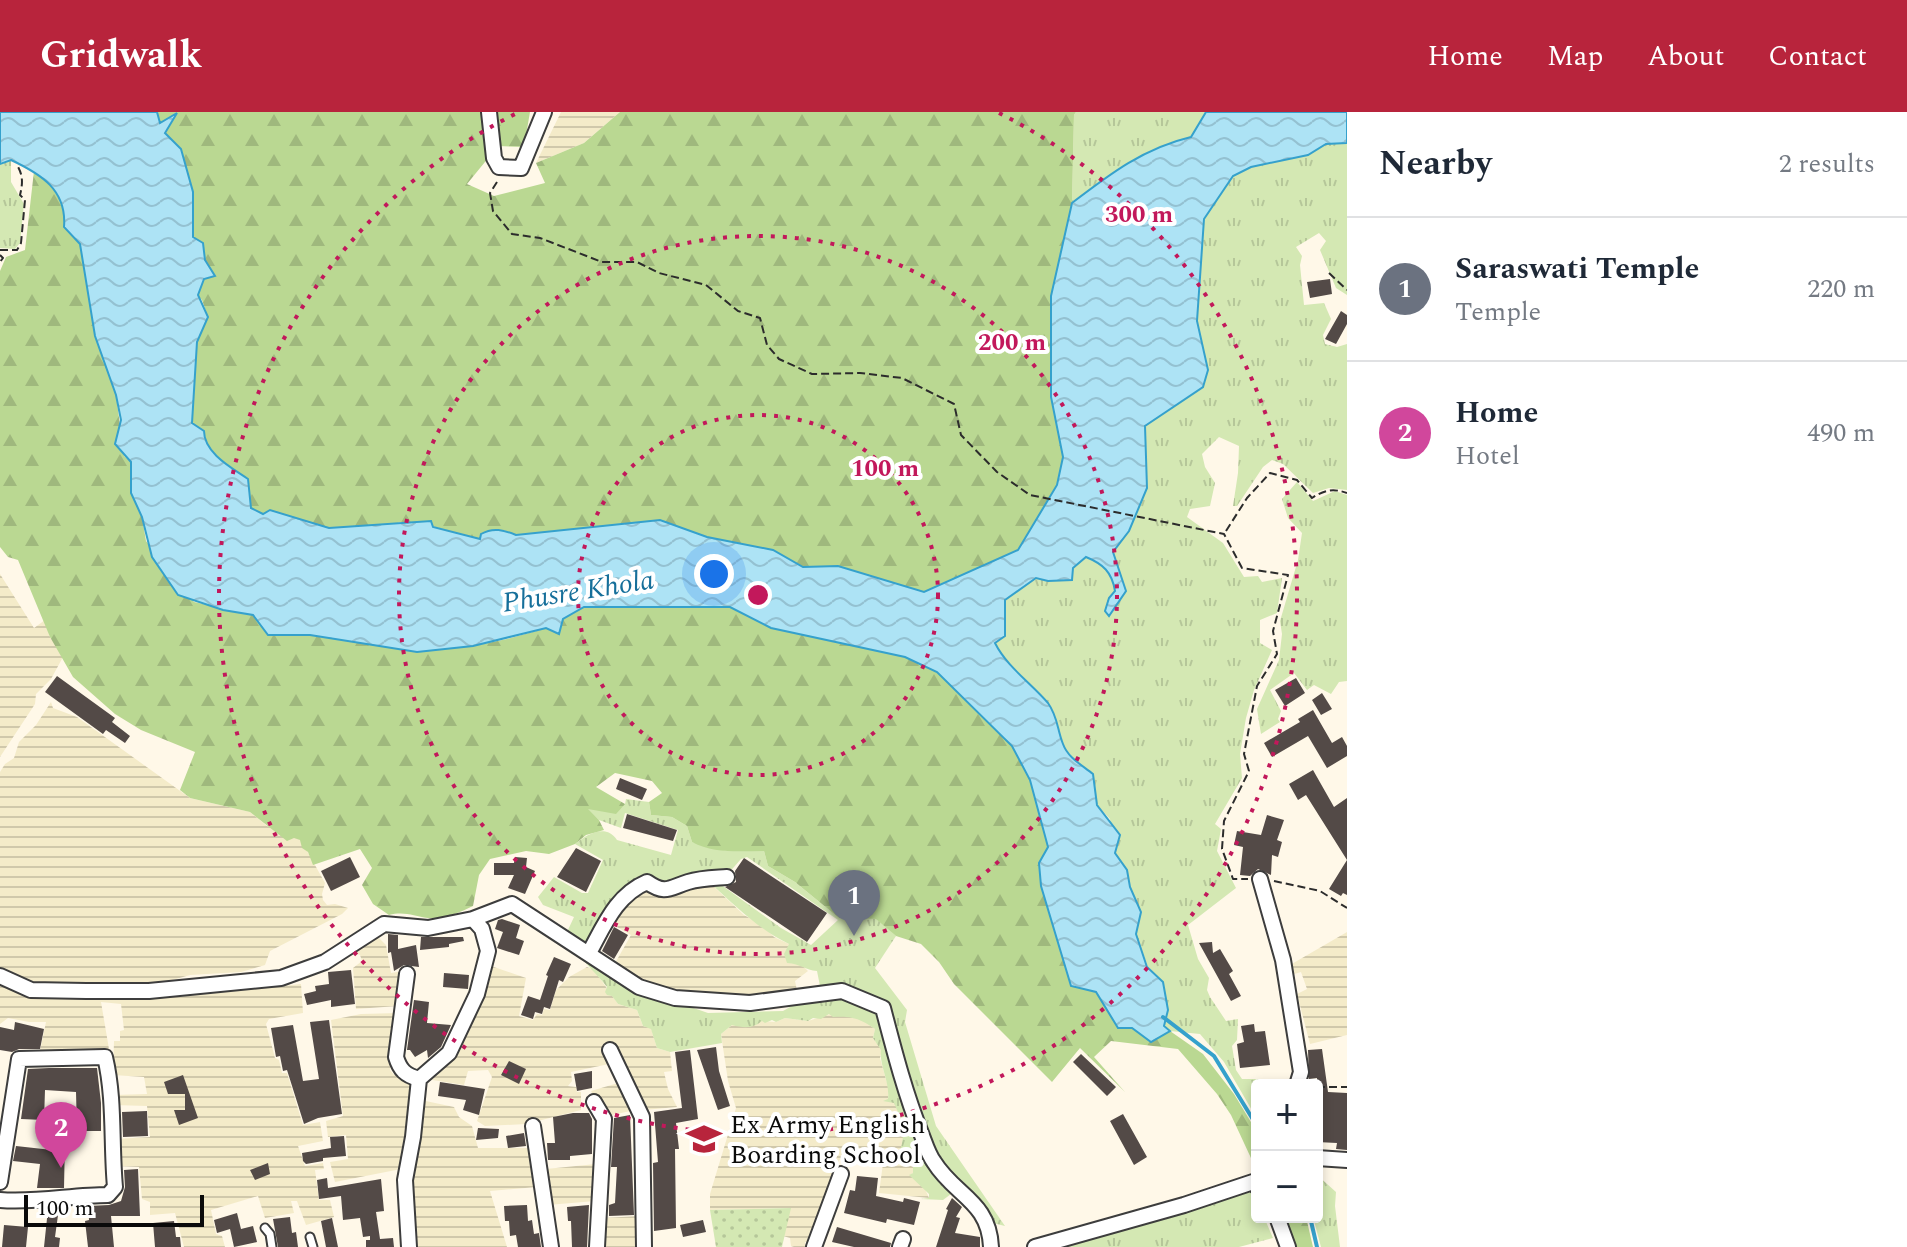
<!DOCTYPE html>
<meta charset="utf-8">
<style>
:root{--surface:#fff;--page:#f2f2f3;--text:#1f2937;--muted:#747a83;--line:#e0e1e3;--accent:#b8243c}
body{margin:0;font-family:Spectral,serif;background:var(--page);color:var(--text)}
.controls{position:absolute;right:24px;bottom:24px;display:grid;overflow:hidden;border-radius:8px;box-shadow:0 4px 12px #0003}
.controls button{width:72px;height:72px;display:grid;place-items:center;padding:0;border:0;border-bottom:2px solid var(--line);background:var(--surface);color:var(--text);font:40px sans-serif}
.scale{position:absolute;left:24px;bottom:20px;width:180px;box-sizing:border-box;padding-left:8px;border:4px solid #0a0a0a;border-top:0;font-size:22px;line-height:28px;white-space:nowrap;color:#0a0a0a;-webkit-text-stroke:6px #fff;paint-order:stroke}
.you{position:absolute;left:714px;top:462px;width:28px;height:28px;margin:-20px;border:6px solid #fff;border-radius:50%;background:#1a73e8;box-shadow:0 0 0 12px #1a73e833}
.badge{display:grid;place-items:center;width:52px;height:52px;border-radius:50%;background:var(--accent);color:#fff;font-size:26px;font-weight:700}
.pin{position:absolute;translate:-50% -66px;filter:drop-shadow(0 2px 4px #0008)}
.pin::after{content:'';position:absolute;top:42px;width:28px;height:24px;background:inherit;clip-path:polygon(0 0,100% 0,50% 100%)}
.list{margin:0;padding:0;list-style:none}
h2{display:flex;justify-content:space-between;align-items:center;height:104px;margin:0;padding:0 32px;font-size:34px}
h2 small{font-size:26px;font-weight:400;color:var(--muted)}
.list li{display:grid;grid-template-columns:52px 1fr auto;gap:24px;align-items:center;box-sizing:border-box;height:144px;padding:0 32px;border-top:2px solid var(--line)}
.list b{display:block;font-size:30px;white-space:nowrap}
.list p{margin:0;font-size:26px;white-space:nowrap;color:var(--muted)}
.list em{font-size:26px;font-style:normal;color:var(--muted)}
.map{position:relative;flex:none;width:1347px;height:1135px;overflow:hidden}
header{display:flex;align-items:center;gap:48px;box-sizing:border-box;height:112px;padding:0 40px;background:var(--accent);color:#fff}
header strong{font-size:38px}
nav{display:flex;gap:44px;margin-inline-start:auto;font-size:28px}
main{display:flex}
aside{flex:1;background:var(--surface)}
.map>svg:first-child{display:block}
.farmland{fill:url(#farmland-rules)}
.grass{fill:url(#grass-tufts)}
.forest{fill:url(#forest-firs)}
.park{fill:url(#park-dots)}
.water{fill:url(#water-waves);stroke:#35a1cc;stroke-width:2}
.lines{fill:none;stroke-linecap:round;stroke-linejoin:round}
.stream{stroke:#35a1cc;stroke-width:4}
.building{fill:#534a47}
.service-casing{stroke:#3d3d3d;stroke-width:11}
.minor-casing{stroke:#3d3d3d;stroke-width:18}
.path{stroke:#2c2c2c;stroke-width:2;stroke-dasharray:8 4;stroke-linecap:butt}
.service{stroke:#fff;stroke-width:7}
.minor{stroke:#fff;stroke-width:14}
.ring{fill:none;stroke:#c2185b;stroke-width:4;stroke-dasharray:4 8}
.labels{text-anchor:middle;stroke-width:8;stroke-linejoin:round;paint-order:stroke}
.poi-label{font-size:26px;fill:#0a0a0a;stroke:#fff;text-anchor:start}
.water-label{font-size:28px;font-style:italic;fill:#166f9a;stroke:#fff}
.centre{fill:#c2185b;stroke:#fff;stroke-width:4}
.ring-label{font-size:24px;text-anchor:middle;font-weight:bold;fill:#c2185b;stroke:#fff;stroke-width:8;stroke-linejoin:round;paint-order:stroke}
</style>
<header>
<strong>Gridwalk</strong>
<nav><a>Home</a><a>Map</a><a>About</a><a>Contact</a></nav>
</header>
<main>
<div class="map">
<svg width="1347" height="1135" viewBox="0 0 1347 1135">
<defs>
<pattern id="farmland-rules" width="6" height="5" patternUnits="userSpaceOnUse" patternTransform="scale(2)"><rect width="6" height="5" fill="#f4ebc9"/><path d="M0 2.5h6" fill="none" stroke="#d0c8ab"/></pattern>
<pattern id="grass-tufts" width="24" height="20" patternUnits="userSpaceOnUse" patternTransform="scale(2)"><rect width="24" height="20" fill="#d4e8b3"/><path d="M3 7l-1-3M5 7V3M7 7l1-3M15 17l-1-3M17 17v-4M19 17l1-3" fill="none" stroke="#b5c699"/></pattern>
<pattern id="forest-firs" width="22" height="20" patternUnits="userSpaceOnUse" patternTransform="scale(2)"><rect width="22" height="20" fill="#bad892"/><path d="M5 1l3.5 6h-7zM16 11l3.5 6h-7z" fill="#9fb87d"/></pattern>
<pattern id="park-dots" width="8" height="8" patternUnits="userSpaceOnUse" patternTransform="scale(2)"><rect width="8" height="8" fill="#d4e8b3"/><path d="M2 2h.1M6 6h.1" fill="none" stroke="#b5c699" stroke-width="1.8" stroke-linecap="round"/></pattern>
<pattern id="water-waves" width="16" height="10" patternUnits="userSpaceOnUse" patternTransform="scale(2)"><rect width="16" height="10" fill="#ade3f5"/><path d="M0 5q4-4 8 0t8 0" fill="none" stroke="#94c1d1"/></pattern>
</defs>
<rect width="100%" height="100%" fill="#fff8e8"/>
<path class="farmland" d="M561,0H620L584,31L536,51Z
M0,462L34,516L45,508L50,525L63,545L51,567L36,582L35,592L0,645Z
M51,590L53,596L77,605L190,686L250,700L267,714L301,728L325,771L322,782L323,788L327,793L335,792L348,796L342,802L270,839L265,853L241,860L190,863L169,869L137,873H83L26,872L0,859V660L5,652L14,646L19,630L36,613Z
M711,772L744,803L764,814L774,825L789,832L801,852L808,859L795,869L798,883L720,888L640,873L614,853L631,823L610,811L625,788L642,776Z
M1347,820V923L1310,932L1297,882L1307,877L1301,860L1291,863L1290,853Z
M376,823L386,833L391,861L403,859L398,894L356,897L353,856L362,849L360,843L354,841Z
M491,854L526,866L519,904L533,908L537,902L542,903L544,897L550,898L556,878L569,865L587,855L594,858L618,892L637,898L643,914L651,916L657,936L670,940L672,959L664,960L668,977L677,995L644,998L609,952L571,960L572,969L568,974L576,975L577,980H581V998L526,1012L485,1014L477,1009L492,965L488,958L468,959L464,973L426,967Z
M0,869L130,885H176L301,872L303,901L269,907L266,912L275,946L279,948L282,961H287L303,1013L320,1010L323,1029L298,1034L305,1054L323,1051L324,1057L315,1058L319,1088H330L334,1105L306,1113L297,1089H291L294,1101L265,1106L258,1084L211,1098L216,1122L222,1124L225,1135H184L175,1101L150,1103V1090L142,1087L139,1055L116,1054L115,1027L150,1025L147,994L113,993L114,983L147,982L144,965L113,963L114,929H120V919L124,918L121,892L101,890L109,937L40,939L46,910H29L8,906L0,912Z
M398,901L390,958L394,963H399L411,970L407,1022L401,1057L335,1070L330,1050L348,1047L346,1023L328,1025L326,1009L343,1004L331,908L361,902Z
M830,902L860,906L875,917L873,926L882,938L880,946L889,978L888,987L894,990L899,1001L904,1024L902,1035L913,1051V1061L910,1063L925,1077L929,1086L879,1081L884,1044L849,1034L837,1052L835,1064L812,1130H805V1135H794L791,1134L790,1126L783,1124L790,1096L710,1098V1082L736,996L728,969L721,922L732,913L762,909L776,910L785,906L808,909Z
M618,971L635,998L607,1004L591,979Z
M421,988L454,995L459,1005L472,1014L478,1036H534L537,1075L490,1079L507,1135H416L411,1066Z
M596,1052L595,1089L548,1093L546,1057Z
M639,1104L642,1135H602L603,1106Z"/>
<path class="grass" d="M1076,0H1206L1191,25C1145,35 1109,63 1072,91L1074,3Z
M1347,31V183L1336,176L1320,138L1326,129L1319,121L1296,135L1302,144L1300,153L1304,193L1324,191L1331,207L1323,223L1325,232L1337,235L1347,232V378L1329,376L1313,381L1283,352L1272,348L1263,355L1237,394H1233L1238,361L1239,334L1219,325L1202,342L1205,355L1215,371L1210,394L1190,397L1187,405L1223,431L1244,465L1258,464L1262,470L1282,466L1277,501L1260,508V531L1272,538L1254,578L1246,606L1240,642L1242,666L1215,712L1221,717L1217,739L1236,776L1188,813L1198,847L1209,866L1207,878L1210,885L1226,909L1238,907L1237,928L1232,934L1236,958L1242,967H1262L1269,972L1257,973V1007L1224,950L1200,922L1170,919L1164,914L1168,898L1163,870L1148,855L1136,822L1141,800L1130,775L1127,758L1115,741L1110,707L1097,693L1093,662C1082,653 1068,646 1063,632C1057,617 1058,605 1048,591C1031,570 1007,555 995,531L1005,524L1004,488L1036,466L1048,469L1073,456L1086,444C1103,452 1112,460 1115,479L1109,486V504L1126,479L1113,440L1129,419L1147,376L1145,314L1203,275L1208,258L1197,210L1204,107L1233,64L1251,55L1308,43L1326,32Z
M11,48V70L24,92L20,131L15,137L0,136V52Z
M1297,370L1313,389L1335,379L1347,383V569L1339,570L1331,582L1314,573L1307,578L1294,561L1270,578L1281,599L1278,607L1280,610L1261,622L1257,597L1279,548L1282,522L1280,509L1298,448L1302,421L1288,406L1282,387Z
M626,687L649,690L651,703L672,705L687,714L692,730L727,739H764L768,754L795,770L839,806L877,807L896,824L875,856L907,898L905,910L936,1014L1005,1114L993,1111L975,1086L934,1044L888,899L821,879L817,859C805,858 801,852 787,851L784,842L789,832C759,818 736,794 711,772H720L781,816L811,833L838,808L747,745L741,747L727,763L668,775L647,766L636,765L593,826L586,831L567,820L574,805L543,793L538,785L554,765L582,781H588L603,748L575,732C587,722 606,711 617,728L671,743L678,718L625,701L621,716L599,708L586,696L625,692Z
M576,838L682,892L708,901L783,899L797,891L835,883L864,891L877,903L887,918L921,1040L929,1056L951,1082L943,1088L921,1087L929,1086V1082L909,1063L913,1061V1052L908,1042L899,1040C907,1024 901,1006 894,991L883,989L888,987C890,969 879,954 881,938L873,926L875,917C859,906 851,904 833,905L829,902L821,907L813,906L808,909L785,906L776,910L772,908L765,911L762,909C752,917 744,916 732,913L721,922L722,931L670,940L657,936L651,917L643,914L637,898L618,892L612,884L607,883L605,880L607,875C597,862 585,852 576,838Z
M1317,1063L1336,1080L1335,1094L1340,1135H1321L1313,1105H1317Z
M1248,1077L1257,1086V1105H1264L1273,1126L1239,1135H1059Z"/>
<path class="forest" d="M157,0H530L524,35L498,34L467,72L494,84L545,71L536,51L584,31L620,0H1076L1074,3L1072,91L1051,184V285L1064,345L1057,373L1018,438L924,480L838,454L803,455L773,438L707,425L660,408L516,423L503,418L481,428L432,414L401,410L390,413L329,416L270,398L263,402L250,396L248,367C232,355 204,341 204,319L192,312L197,229L208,205L202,188L197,183L204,167L215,164L205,148L203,131L193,125V80L165,21L175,2L160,12Z
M34,59C54,73 66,90 64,115L80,132L95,224L116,283L124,344L131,350V381L142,405L146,429L194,490L253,503L268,523H310L417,540L473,534L507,527L547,516L584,495H730L771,516L905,545L937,560L1012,634L1030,668L1048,735L1039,751L1071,873L1096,880L1118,916H1132L1151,930L1170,919L1203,942L1234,982L1257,1020V1059L1231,1003L1217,982L1178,937L1111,929L1094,945L1125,980L1080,936L1052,970L954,872L939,850L921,832L896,824L876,807L839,806L795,770L768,754L764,739C740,739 714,742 692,730L687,714L672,705L651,703L649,690L662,681L652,669L615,661L596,675L625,692L616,702L588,697L599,708L604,718L586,723L575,732L549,742L526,739L490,747L479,763L473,794C461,800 442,808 428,806C414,804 404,799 389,803L373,792L362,773L372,756L360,737L313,753L308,740L302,736L300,728L294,726L287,729L250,700L190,686L180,678L195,640L141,618L115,602L73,565L50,525L18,448L8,445L0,435V159L6,145L25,138Z
M1284,1105H1306L1313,1135H1296Z"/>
<path class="park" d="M791,1096L782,1135H716L710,1098Z"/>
<path class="water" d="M0,0H157L160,11L177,1L165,21L181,37L193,80V125L203,131L205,148L215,164L204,167L198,183L208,205L197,230L192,311L204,319C204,341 232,356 248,367L251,396L263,402L270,398L329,416L431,409L433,415L480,427L481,422C493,415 504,418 516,423L660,408L707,425L773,438L803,455L838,454L924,480L1018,438L1057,373L1063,345L1051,285V184L1072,91C1110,62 1144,36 1191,25L1206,0H1347V31L1326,32L1308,43L1251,55L1233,64L1204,107L1197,209L1208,258L1203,275L1145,314L1147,376L1129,419L1113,440L1126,479L1109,504L1105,499L1109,486L1115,479C1112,460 1103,452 1086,445L1073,456L1072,468L1048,469L1036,466L1005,488V524L995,531C1007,555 1031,571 1048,591C1058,605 1057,617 1063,632C1068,646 1082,653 1093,662L1097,693L1120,723L1115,741L1127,758L1130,775L1141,800L1136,822L1147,855L1163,870L1168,898L1164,914L1170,919L1151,930L1132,916H1118L1096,880L1071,874L1041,774L1039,751L1048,735L1030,668L1012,634L937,560L905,545L771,516L730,495H584L563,507L559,522L546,516L473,534L417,540L310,523H268L253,503L223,498L178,483L152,445L142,405L131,381V350L115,332L121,308L116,283L95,224L80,132L64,115C67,78 41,62 11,48L0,52Z"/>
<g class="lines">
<path class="stream" d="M1163,905L1214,944L1257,1014
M1310,1105L1317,1135"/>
</g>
<path class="building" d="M1330,167L1332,182L1310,186L1307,170Z
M1341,199L1347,203V212L1336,232L1325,227Z
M57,564L115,606L112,610L130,624L125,631L106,618L103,622L45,580Z
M1296,566L1305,581L1285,594L1275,578Z
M1322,581L1332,597L1321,603L1312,588Z
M1313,598L1332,631L1342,625L1347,634V644L1327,656L1308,624L1272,645L1264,631L1300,610L1298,607Z
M1313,658L1334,695L1347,686V748L1306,683L1298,688L1289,672Z
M620,666L647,677L642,688L616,677Z
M627,702L677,718L673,729L623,716Z
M1267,703L1284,708L1277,728L1282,730L1278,745L1272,743L1271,763L1258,757L1250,764L1240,763L1243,735L1234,733L1237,719L1261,723Z
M576,736L601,749L586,780L557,765Z
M350,745L360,765L331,779L321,759Z
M515,745L527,746L526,755L535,759L525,782L508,776L514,763H494V751H514Z
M744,746L827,801L807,830L725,775L736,770L735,759Z
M1347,748V783L1343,781L1341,784L1329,777Z
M502,807L520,813L516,826L524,829L519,843L497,836L503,820L495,817L498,808Z
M614,815L628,823L614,847L602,839Z
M388,822L398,823V837L416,833L419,855L404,853L394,859L391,840L388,841Z
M421,825H463L464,829L449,832V835L420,838Z
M1212,830L1213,841L1220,837L1233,859L1229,862L1241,884L1231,889L1199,831Z
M554,845L571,852L563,870L559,868L550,897L544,895L542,902L535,900L533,907L521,903L528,884L540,888L548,864L546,863Z
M351,858L355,892L331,895V888L307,893L304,882L316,879L315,874L329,872L328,860Z
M444,861L469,863L468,877L443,875Z
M414,888L429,890L427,911L451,913L441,935L428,946L427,938L415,945L410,938H407Z
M329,908L342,1002L318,1006L304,1012L287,958L283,959L280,944L276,945L271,916L293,913L303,969L319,967L310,910Z
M15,910L44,917L40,937H19L12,940L0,938V915L14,918Z
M1254,912L1255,920L1265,919L1270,953L1240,956L1237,932L1244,930L1241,914Z
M716,935L719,959L730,994L718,998L697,938Z
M1322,937L1328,980L1347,981V1038L1336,1037L1337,1031L1317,1030V966L1309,967L1308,938Z
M690,938L698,1007L676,1011L679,1037H675L676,1116L654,1119L653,1051L658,1050L654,1000L682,996L675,940Z
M1081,942L1116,975L1107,984L1073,950Z
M509,949L526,957L519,972L501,963Z
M49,956H97L101,991V1019H77L76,980L45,978L44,1008L21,1007L28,957Z
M592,959V976L577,979L574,962Z
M183,963L198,1006L179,1013L174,998H185V982H168L164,970Z
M440,970L485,977L479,1003L463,998L466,988L438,984Z
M147,999L148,1024L123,1025L122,1000Z
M573,1001H589L592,1007V1042L570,1044V1048H548L547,1031H555L553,1005Z
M1123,1002L1147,1045L1134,1053L1110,1009Z
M630,1003L634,1103L609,1104V1093L615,1091L617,1055H611L614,1006Z
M478,1016L499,1017L498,1026L476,1028Z
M524,1021L526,1034L508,1036L506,1024Z
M344,1024L346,1044L323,1046V1049L306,1052L303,1049L302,1041L331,1036L330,1025Z
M52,1027H65L64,1076H37L40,1052L13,1049L16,1034L52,1038Z
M268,1051L270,1062L255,1068L250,1058Z
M138,1057L140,1104H111L114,1135H88L85,1109L89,1108L88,1094L109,1093L121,1089L125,1075L124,1058Z
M857,1064L878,1066L876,1084L903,1090L904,1086L920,1090L914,1113L887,1107L886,1111L844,1101L850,1078L855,1079Z
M327,1066L328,1076L381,1067L384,1099L376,1100L380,1127L393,1126L394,1135H366V1128H370V1124L363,1125L360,1106L343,1108L341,1084L319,1087L317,1068Z
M952,1086L962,1095L956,1105L960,1106L955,1121L980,1125V1135H936L948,1098L946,1097Z
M527,1093L528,1109L532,1108L534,1122L539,1121L541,1135H518L516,1123L510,1124L509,1109H505L504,1094Z
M589,1093L587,1135H572L571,1109H568L567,1095Z
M59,1096L55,1125L60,1126L59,1135H44L48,1097Z
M237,1101L241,1117L253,1114L257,1130L234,1135L230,1117L217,1121L214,1108Z
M290,1105L292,1121L296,1120L298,1135H278L273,1107Z
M332,1106L338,1135H326L321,1109Z
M703,1108L706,1120L683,1125L680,1113Z
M174,1109L176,1125H180L181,1135H155L153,1111Z
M4,1113L28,1115L26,1135H2Z
M837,1115L891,1131L890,1135H854L832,1130Z"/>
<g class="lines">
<g class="service-casing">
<path id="service" d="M265,1116L270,1122L272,1135
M310,1125L313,1135"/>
</g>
<g class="minor-casing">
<path id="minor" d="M489,0L494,46L499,55L521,56L544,0
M1260,767L1283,848L1301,960L1297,973
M473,807L512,792L639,875L675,886L750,891L842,879L883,896C894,938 905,981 921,1021C925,1031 928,1042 934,1050C955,1084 989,1089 991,1135
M589,841C604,814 616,783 647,770C666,783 669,776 688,770C701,766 714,766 727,765
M407,862L396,945C400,958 405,963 419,967
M0,864L31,878L86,879H149L281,866L325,850L384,812L428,816L473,807L482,817L488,839L477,882L449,941L419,967L413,1025L405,1068L409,1135
M610,938L642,1005L644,1135
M594,990L604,1007L597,1135
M533,1014L551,1135
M1317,1046L1347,1048
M0,1070L19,947L105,945C115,987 111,1032 115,1075L108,1083C72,1083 37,1091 0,1088
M1277,1105L1288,1135
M814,1135L841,1062
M900,1135L903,1127
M1035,1135L1184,1093L1253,1070L1257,1075"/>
</g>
<path class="path" d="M497,70L490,81L493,99L512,122L540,126L602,150H637L659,161L706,173L738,199L760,206L767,233L779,247L812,262L860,261L902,266L954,292L961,323L997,360L1030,383L1224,422L1242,456L1288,463L1273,519L1277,542L1257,574L1244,642L1249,659L1224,709L1222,737L1233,767H1248
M0,138H17L21,131L25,88L20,83C23,71 23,63 17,53
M0,143L3,146L0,150
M1329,161L1347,178
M1226,419L1247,386L1270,361L1297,368L1312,386C1324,378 1333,376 1347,381
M1274,769L1320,779L1347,796
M1317,975H1347"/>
<use href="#service" class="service"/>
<use href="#minor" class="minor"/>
</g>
<g class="ring">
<circle cx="758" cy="483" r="180"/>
<circle cx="758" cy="483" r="359"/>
<path d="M999 1A539 539 0 1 1 517 1"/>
</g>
<defs>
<g id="school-bare" transform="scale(2.76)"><path d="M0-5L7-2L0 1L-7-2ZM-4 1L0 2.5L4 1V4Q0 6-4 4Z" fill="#b8243c" stroke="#fff" stroke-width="2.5" paint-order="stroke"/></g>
</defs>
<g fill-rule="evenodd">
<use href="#school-bare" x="704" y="1027"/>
</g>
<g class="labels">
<g class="poi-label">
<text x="730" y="1021">Ex Army English<tspan x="730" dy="30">Boarding School</tspan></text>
</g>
<g class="water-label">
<text transform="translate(578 478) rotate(-9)" y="10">Phusre Khola</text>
</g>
</g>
<circle cx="758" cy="483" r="12" class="centre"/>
<g class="ring-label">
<text x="1139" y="110">300 m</text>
<text x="1012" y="238">200 m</text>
<text x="885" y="364">100 m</text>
</g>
</svg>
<div class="controls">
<button>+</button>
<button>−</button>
</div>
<div class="scale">100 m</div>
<div class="you"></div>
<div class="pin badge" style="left:854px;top:824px;background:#6b7280">1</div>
<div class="pin badge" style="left:61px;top:1056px;background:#d1479c">2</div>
</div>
<aside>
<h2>Nearby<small>2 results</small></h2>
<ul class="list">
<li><span class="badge" style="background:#6b7280">1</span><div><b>Saraswati Temple</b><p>Temple</p></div><em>220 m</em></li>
<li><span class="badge" style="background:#d1479c">2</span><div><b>Home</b><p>Hotel</p></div><em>490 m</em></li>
</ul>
</aside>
</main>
